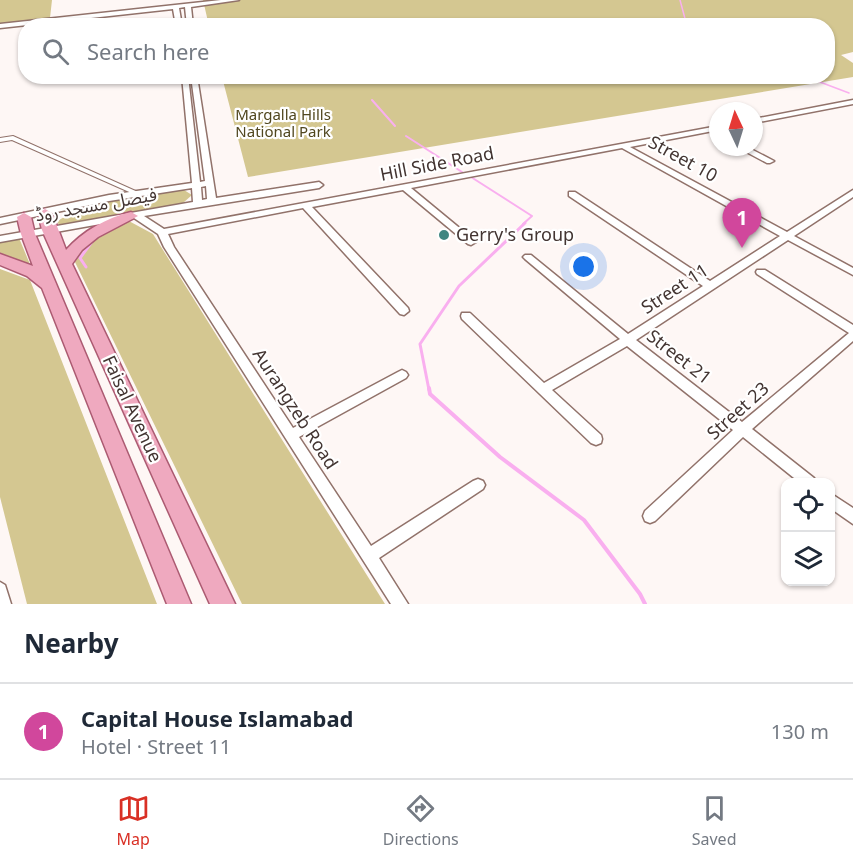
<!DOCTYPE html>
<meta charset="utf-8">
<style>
:root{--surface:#fff;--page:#f6f6f7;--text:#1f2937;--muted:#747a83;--line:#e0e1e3;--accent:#d93025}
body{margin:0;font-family:"Noto Sans","Noto Sans Arabic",sans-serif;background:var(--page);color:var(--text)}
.controls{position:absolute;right:18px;bottom:18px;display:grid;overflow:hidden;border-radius:12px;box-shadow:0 2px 4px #0004}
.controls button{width:54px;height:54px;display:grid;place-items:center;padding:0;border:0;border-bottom:2px solid var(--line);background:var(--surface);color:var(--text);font:30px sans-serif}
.compass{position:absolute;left:709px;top:102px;width:54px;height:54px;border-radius:50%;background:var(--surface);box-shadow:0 2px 4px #0004;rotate:356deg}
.you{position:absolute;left:584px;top:267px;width:21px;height:21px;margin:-15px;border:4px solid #fff;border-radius:50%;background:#1a73e8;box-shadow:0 0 0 9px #1a73e833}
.badge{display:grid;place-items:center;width:39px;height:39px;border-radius:50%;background:var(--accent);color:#fff;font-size:20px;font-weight:700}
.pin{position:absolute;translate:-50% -50px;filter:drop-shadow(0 2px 3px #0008)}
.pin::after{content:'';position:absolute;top:32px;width:21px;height:18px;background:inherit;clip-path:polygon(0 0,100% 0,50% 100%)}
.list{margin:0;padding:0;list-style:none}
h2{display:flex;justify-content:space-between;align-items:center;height:78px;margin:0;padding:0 24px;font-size:26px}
h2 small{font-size:20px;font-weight:400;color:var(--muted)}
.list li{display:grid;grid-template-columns:39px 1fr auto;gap:18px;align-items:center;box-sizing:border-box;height:96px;padding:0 24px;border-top:2px solid var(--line)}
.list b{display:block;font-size:22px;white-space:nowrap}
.list p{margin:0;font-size:20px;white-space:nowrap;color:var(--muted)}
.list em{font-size:20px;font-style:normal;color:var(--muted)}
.icon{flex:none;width:33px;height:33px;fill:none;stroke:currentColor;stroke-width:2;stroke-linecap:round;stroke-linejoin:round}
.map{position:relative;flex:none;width:853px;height:604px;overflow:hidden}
.search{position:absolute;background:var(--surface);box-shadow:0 2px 4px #0004;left:18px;right:18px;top:18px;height:66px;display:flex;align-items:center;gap:15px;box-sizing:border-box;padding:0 21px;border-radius:24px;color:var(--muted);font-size:22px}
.sheet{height:174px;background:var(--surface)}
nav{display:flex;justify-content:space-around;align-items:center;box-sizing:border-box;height:84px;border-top:2px solid var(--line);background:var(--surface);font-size:16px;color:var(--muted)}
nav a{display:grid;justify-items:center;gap:3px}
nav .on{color:var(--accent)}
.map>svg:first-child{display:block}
.green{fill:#d4c791}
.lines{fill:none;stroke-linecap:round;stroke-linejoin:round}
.stream-far3{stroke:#f9afef;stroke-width:1.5}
.stream-far2{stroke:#f9afef;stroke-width:2}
.stream-far1{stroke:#f9afef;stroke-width:3}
.stream{stroke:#f9afef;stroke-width:4}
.pedestrian-casing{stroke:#91726a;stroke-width:2}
.minor-casing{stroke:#91726a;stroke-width:3}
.primary-casing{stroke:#ac5b72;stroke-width:3}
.pedestrian{fill:#fff;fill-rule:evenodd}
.minor{fill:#fff;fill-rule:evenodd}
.primary{fill:#efa9bf;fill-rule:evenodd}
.poi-dot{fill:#3f8681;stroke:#fff;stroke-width:2}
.labels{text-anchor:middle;stroke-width:4.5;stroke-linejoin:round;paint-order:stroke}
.far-park-label{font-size:15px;fill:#51471f;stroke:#fff}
.street-label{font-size:18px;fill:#433532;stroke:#fff}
.poi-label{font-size:18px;fill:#433532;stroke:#fff;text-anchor:start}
</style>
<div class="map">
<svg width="853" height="604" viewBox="0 0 853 604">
<rect width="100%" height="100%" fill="#fef7f5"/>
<path class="green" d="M0,0H52L50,18L0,24Z
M203,0H853V52L841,55L853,63V77L248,177L222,77L828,76V26H209Z
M184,190L192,195L183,203L60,225L56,222C92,198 142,196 184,190Z
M127,220L153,234L385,604H242L73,258L86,242Z
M19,238L32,269L0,256V241Z
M0,269L30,280L157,604H27L0,497Z"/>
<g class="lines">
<path class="stream-far3" d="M680,0L687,26
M804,76L849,93"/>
<path class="stream-far2" d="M372,100L395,126
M406,136L462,172
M471,177L532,216L523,224"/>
<path class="stream-far1" d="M86,267L80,258L91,243
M429,390L420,344L459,286L525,223"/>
<path class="stream" d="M429,388L430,394L500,457L584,520L640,594L645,604"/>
<g class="pedestrian-casing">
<path id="pedestrian" d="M13,136L140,193L141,194L138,196L136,195L12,140L0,142V138Z"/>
</g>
<g class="minor-casing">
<path id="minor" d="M221,0H239L191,7L193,26H187L185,7L179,8L182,26H176L173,9L0,28V24Z
M182,76H188L200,182L205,181L191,76H197L216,198L319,182L323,185L319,188L144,216L164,229L718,126V130L630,147L787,232L853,190V197L794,236L853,268V275L788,240L636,340L742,422L849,333L757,274L756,272L757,270H765L853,325V341L752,429L814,478L816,482H799L743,437L655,521L650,523L645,521L643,516L645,511L733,430L627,346L552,390L601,435L602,439L601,443L596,445L591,443L462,319L461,316L462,313H470L544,383L620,339L525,259L523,257L525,255H531L628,334L703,286L569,196V192H575L710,281L780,236L622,148L411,188L474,240L476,242L471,245L468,244L403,190L312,207L408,308L409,311L404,315L400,314L303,208L168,234L174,247L293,428L398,372L402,370L406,372L408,375L406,378L299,437L371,546L473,481L478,479L483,481L485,485L483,489L379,558L408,604H391L164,247L158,234L134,218L0,242V236L193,202L192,188L109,201L0,224V218L109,195L192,183ZM206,186L207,199L202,200L201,187Z
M853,100V104L754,123V119Z
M737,147H747L774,161L770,163H767Z
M830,493L853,508V524L830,508Z
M0,582L5,585L11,604H0Z"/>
</g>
<g class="primary-casing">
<path id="primary" d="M45,209L52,213L66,250C83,231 106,218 131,212L138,216L98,237L82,250L72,264L235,604H210L42,230L38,213Z
M24,213L31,217L35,234L191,604H167L42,288L27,276L0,265V254L33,266L21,234L17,217Z"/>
</g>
<use href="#pedestrian" class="pedestrian"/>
<use href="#minor" class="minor"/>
<use href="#primary" class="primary"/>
</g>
<circle class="poi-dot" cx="444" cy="235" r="6"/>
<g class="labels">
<g class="far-park-label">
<text x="283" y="120">Margalla Hills<tspan x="283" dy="17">National Park</tspan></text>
</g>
<g class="street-label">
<text transform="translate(683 159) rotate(29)" y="6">Street 10</text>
<text transform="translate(437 164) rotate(-11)" y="6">Hill Side Road</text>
<text transform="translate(96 205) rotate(-10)" y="6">فیصل مسجد روڈ</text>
<text transform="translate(675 289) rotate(-33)" y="6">Street 11</text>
<text transform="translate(679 357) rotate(38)" y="6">Street 21</text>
<text transform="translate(132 409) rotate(65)" y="6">Faisal Avenue</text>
<text transform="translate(295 409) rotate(57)" y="6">Aurangzeb Road</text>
<text transform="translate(738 411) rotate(-42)" y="6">Street 23</text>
</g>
<g class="poi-label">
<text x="456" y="241">Gerry's Group</text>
</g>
</g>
</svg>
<div class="controls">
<button><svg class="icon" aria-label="locate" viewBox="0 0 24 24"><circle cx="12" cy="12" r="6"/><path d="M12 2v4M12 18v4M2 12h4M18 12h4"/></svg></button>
<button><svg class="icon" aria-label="layers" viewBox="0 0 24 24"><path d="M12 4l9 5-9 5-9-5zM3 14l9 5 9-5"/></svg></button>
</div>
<svg class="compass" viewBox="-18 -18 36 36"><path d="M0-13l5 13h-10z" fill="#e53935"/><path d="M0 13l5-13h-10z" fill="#747a83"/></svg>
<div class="you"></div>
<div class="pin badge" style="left:742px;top:248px;background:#d1479c">1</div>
<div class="search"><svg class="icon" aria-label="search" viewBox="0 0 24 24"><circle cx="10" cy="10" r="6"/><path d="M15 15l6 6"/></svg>Search here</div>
</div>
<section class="sheet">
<h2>Nearby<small></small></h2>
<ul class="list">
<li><span class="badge" style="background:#d1479c">1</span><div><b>Capital House Islamabad</b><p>Hotel · Street 11</p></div><em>130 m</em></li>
</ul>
</section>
<nav>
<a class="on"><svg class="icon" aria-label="map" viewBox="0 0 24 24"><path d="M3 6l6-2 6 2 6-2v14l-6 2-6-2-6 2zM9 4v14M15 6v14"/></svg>Map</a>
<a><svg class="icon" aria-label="directions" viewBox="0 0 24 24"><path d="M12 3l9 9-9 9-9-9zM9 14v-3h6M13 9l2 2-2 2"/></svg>Directions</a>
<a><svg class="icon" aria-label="saved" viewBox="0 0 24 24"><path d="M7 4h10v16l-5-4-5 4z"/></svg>Saved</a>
</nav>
